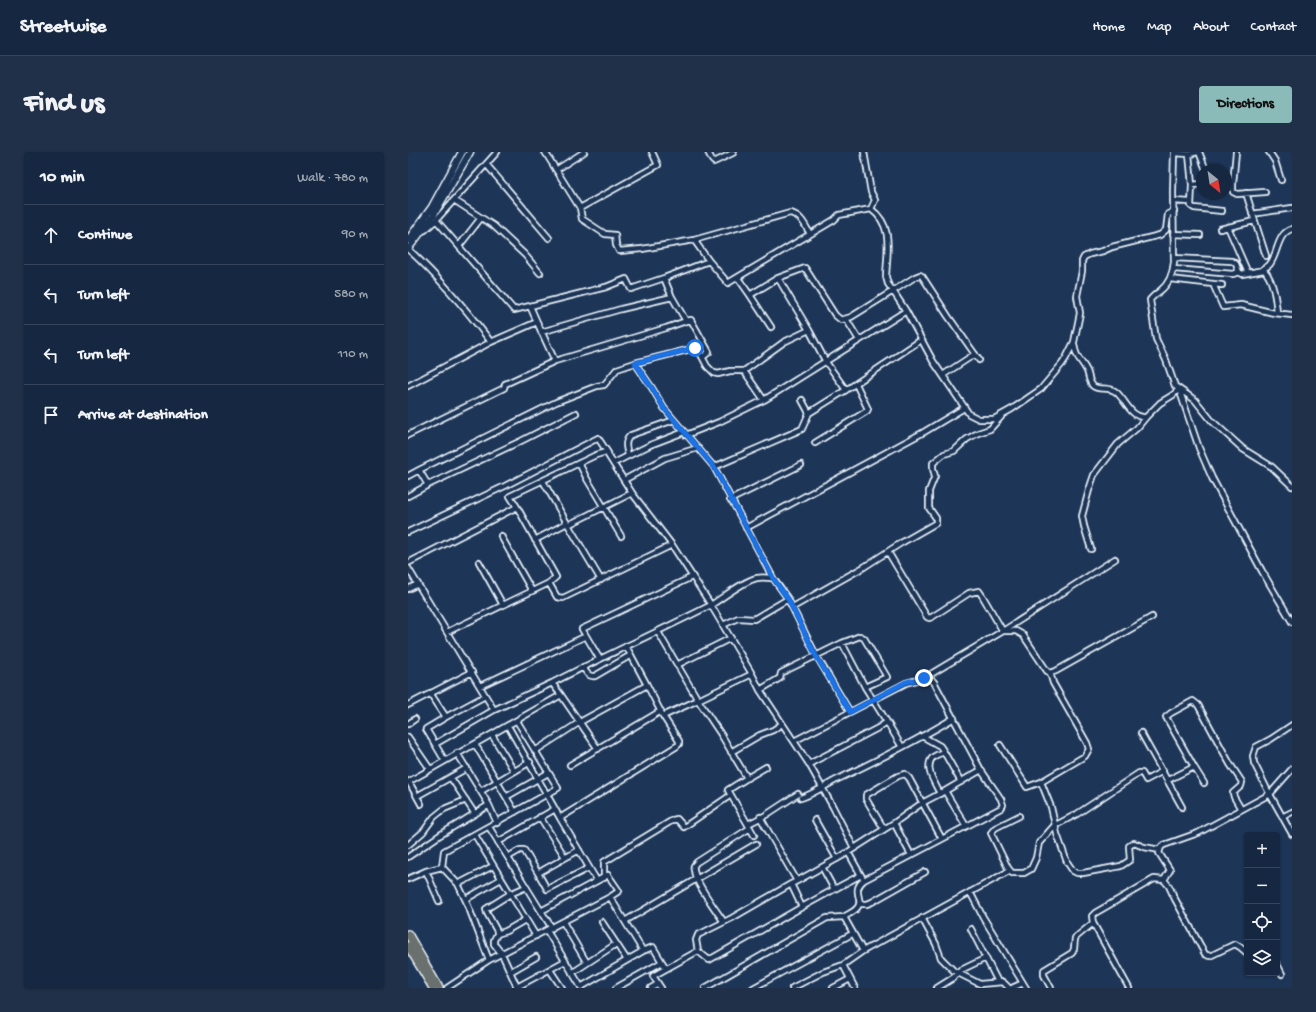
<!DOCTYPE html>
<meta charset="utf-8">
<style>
:root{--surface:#162841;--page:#1f3048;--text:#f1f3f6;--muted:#9ea6b1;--line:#35445a;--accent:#8bbbb9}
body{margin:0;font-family:"Gochi Hand",sans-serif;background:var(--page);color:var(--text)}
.controls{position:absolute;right:12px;bottom:12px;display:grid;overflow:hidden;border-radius:4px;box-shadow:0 1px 3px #0004}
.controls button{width:36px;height:36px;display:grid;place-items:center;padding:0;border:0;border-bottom:1px solid var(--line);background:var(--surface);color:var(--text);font:20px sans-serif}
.compass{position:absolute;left:788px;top:12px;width:36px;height:36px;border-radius:50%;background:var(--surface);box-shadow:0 1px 3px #0004;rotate:150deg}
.stop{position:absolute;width:12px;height:12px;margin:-9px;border:3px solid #1a73e8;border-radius:50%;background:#fff}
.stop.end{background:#1a73e8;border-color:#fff;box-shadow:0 1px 4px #0008}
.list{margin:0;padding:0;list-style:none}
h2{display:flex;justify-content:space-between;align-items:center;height:52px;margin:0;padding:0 16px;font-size:17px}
h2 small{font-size:13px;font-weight:400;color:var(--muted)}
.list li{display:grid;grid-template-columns:26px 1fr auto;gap:12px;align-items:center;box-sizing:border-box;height:60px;padding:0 16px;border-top:1px solid var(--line)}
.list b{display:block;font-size:15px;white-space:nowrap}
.list em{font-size:13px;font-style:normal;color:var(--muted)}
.icon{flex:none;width:22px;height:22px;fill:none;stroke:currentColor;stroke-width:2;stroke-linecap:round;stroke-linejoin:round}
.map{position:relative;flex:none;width:884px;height:836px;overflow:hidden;border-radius:4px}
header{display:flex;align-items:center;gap:24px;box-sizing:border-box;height:56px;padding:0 20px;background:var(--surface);border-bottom:1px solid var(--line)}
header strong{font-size:19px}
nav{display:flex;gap:22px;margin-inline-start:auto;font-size:14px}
.intro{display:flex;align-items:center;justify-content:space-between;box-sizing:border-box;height:96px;padding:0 24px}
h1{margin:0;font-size:28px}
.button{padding:10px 18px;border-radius:4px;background:var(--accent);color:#111;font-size:14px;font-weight:700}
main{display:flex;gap:24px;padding:0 24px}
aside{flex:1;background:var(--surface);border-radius:4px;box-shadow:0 1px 3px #0004}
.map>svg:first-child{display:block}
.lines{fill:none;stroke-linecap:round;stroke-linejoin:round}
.street-casing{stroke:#e8f1f8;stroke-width:8}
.secondary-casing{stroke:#e8f1f8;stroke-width:9}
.primary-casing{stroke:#e8f1f8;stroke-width:10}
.street{stroke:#1d3557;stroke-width:4.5}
.secondary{stroke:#1d3557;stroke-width:6}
.primary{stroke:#6b706d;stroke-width:7}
.route{stroke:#1a73e8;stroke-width:5}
</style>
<header>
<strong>Streetwise</strong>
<nav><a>Home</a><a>Map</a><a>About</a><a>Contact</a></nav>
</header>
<div class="intro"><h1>Find us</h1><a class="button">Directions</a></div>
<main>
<aside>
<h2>10 min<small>Walk · 780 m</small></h2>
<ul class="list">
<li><svg class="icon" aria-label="ahead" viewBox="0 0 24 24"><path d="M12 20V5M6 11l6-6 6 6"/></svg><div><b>Continue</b></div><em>90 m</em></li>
<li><svg class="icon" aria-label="left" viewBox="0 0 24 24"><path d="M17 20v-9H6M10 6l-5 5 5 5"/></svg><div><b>Turn left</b></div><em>580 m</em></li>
<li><svg class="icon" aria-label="left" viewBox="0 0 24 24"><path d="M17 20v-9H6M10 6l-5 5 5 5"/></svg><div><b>Turn left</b></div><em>110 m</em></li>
<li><svg class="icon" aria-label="arrive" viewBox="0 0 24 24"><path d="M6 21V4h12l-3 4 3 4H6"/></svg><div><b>Arrive at destination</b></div></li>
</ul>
</aside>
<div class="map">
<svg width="884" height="836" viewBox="0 0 884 836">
<rect width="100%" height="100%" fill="#1d3557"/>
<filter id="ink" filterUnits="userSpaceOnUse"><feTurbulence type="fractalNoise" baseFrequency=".025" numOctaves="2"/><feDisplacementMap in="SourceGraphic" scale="8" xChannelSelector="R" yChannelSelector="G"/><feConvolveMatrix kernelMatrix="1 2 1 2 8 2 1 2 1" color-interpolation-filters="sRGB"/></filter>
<g filter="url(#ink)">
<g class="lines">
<g class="street-casing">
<path id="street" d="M137,0L172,56L174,67L197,82L207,83L208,93L211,99L234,97L286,88L301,109L256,126
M300,0L304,8L306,10L325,1
M766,0L765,40L766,110C765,121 761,132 752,139C748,142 745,144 742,148L748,187L758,208L767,234L787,248L804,269L835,297L864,315L884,334
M791,0L798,18
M828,0L825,32V40L829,42L857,40
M861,0L867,9L873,28
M766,1L781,2L790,0
M781,2L784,33L783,54L786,56L814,59
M78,12L141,86
M148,18L176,0
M784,33L794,32
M838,41L858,104
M46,48L86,74L117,103L132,121
M765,49L782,50
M172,56L250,13L244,0
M463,57C486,74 479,99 478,125L480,132L485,139L507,125L512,123L514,124L540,164L571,208
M844,62L884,56
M28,68L106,158L122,154L129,170
M820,75L840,121
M812,77L846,69
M17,78L28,68L89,0
M765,82L792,83
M286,88L382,61C393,63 397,73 402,82
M51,94L73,66
M0,97C31,125 58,157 83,190
M766,106L824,109L828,112L831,120L834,122L856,118C865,127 868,149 869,161
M301,109L320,131L426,68L431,63L463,57L467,48L463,40L456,0
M766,117L825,122L831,120
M854,118C856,116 861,114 862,112C870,102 869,81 884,77
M330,126L342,143L370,126L401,178L418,210L438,238L401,261L394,248
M762,127L814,133
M805,132L815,155L833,153L866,161L884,163
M342,143L363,175
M264,145L278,169L283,168L301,200L295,205
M122,154L198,135L218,127L223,137L256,126L264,145L213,157L133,180
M498,159L525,209L561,262L571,267H586L604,257L633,237L654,212L658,206L666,190L671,166L672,161L669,144L674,119V109L676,105L682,102L695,99L704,95L752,83L758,78L760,62L766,59
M438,167L451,188
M666,192C668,207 673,207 679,219C681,224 681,230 685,234C690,239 701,234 708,240C718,248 723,267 738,265L752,251L765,243L771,237
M147,209L258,176L278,169
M535,223L567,202
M0,234L83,190L129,170L147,209L97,232L96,236L0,283
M771,237L791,296L804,326L854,419L884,470
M438,238L513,188
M356,248L498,159L485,139L443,165L433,168L427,163L397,116L370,126
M278,283L311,270L356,248L336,219L376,190L401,178
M407,291L459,259L460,257L448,232
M290,296L306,315L365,426
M220,303C218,295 216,289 223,283L266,268
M171,311L179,327L213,384
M206,311L242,293L276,280
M306,315L394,277L401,261
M11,318L148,250L189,234L196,233L209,217L227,211L287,196L290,197L299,214L306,221L310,222L322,219H336
M0,324L11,318L20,333L0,344
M216,328L257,306L290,296L256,256L244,236L227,211
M135,329L159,371
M20,333L113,289L168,261
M224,341L264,393
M322,348L393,313
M109,355L102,344L188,303L198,300L224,341L160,373
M338,376L516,280L556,256
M0,380L97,334L190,286L200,301
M93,384L124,439
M127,388L159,371L193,428
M683,397L676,374L674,364L681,338L686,323L710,292L729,276L738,265
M480,400L519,465L521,466L524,465L561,441L571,439L575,445L593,476L595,479H608L615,483L639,519L642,521L648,519L744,465
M71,410L95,453
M0,411L109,355L148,425L141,431
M0,416L86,558L144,531L153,543L0,630
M0,437L10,432
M385,455L456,415L493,391L528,371V366L521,356V339L527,324L525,317V311L536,302L546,299L559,287L570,281L582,277L593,265
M315,473L330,466L346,467L380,447
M39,480L141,431L149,445L155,446L264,393L303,453C250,480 196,504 144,531
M250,480L290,548L255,564
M434,491L452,484L456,486L479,525L457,535
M218,494L239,533
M191,506L174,477L284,425
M269,513L323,486
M175,515C178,520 180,525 187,524L223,503
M344,522L303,453C316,445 335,429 349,426C354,425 359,426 365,426L380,447L408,503L442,560
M522,526L523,522L528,519L595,479L707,407
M72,534L178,484
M352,538L372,526L373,521L434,491L457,535L479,570L470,576L401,612
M22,541L38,565L18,577L37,609
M153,543L190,597
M0,553L64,520
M38,565L77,544
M479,570L494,595
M0,572L7,567
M884,573L863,587L848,595L845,604L846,611L859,637L884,682
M100,574L147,657
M733,581L774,655
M84,583L106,619
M514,584L532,594L536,600L553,630
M0,585L22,617
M386,589L498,531L516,526H522L526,530L573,618L537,639L514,651L486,671L434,704L389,729
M27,592L86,558
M67,592L107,660
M592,593L619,635L633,630L677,604L681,597L679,591L645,531L642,521
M127,599L172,570L239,533L255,564L271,589V592L269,594L152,666L189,729
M323,600L352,583L365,578L374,572
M49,601L81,653L89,671
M162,613L253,559
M43,626L67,662
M339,626L358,615
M760,628L786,615
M1,630L13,652
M633,630L643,655L649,682L659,710L665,719L669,721H675L713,714L722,708L721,694L726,691L736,695L752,698
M796,631L786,615L758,565L763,561L785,549L790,553L822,612L834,630L833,634L825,641L826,645L833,657
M73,639L122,610
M537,639L558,674
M532,642C528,632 515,616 525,605C528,603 533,601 536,600
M9,644L59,616
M98,645L140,621
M393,646C405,642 417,634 428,628C468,609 508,589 546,566
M611,664L587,676L583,681L600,716L604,721H616L623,717L628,706L631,691L646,674L669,662L731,621H734L738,628L755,619
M132,665L157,705
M874,665L884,660
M407,668L429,707
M486,671L503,703
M340,672L358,663L390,642
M81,675L133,759L200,723L211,739L202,745L81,808
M476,677L458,647V643L490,624L497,622L501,626L534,687
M67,683L128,784
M346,683L320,638L339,626L314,584L290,548L344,522L352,538L401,612L425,655L446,696
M90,690L147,657L152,666
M0,693L15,680L26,665L36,657L58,648
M171,698L130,721L139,737L181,716
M440,700L454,725
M0,705L32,683L81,653
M100,705L112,698H116L130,721
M34,715L50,732L59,751L81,808L39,836
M414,715L426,737
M18,719L31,749
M196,726V710L265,668L269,667L276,675L323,643
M0,727L18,719L34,715L36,699L150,636L109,569
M756,728L762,718L751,701L753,695L756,693L790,681L862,642L884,617
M50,732L85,714
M118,735L102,742L78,757L79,761L89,779V782L86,788V792L94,802L109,835L157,809
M562,740L575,765L618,836
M202,745L235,799L245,795L254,810L258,816
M58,747L93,727
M451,752H459L464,750L517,720
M394,755L434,733L453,723
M133,759L144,776
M514,766L528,792L533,806L546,819L572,832L595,830L601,836
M217,769L348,692
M155,770L179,811
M194,770L219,808
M316,770C308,758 287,731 286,718C285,714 286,713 289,710L342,676
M563,777L590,830
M139,779L173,835L235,799
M89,782L98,779L117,768
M290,799L288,788L290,783L324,766L383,732
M455,799L601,719
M869,812L874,822
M142,818L154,836
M102,820L128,805
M164,821L208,792
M208,836L254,810
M243,836L250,832
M253,836L245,824L290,799L301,808L394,755L383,732L389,729L352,665
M297,836L419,766L436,765
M345,836L444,782
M384,836L415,820L435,813
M425,836L442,827
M447,836L435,813L455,799L436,765C440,762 446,760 449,756C457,748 442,739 456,728L593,656L595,653L593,647L573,618
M529,836L545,826L553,818L578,806
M604,836L615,831
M643,836L636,823V818L664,801L666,797L667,786L685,771
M721,836L685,771L684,764L687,761L746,727L756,728L761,734L767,747L797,802L801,804L804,803L827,792L832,795L839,801"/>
</g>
<g class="secondary-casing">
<path id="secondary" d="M0,88L24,55L54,0
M0,97L25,64L62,0"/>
</g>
<g class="primary-casing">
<path id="primary" d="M0,782L31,836
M0,794L25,836"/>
</g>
<use href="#street" class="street"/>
<use href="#secondary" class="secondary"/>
<use href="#primary" class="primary"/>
</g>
</g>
<g class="lines" filter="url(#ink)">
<path class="route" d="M287,196L227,211L244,236L256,256L306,315L365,426L380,447L408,504L442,560L498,530L516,526"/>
</g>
</svg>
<div class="controls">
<button>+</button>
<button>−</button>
<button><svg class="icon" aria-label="locate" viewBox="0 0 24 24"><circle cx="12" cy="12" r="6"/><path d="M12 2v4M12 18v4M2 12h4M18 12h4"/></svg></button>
<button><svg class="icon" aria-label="layers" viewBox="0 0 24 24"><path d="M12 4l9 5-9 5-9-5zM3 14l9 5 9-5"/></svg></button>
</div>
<svg class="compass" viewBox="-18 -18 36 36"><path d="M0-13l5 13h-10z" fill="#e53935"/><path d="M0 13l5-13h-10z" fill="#9ea6b1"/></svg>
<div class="stop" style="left:287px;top:196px"></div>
<div class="stop end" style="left:516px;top:526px"></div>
</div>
</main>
